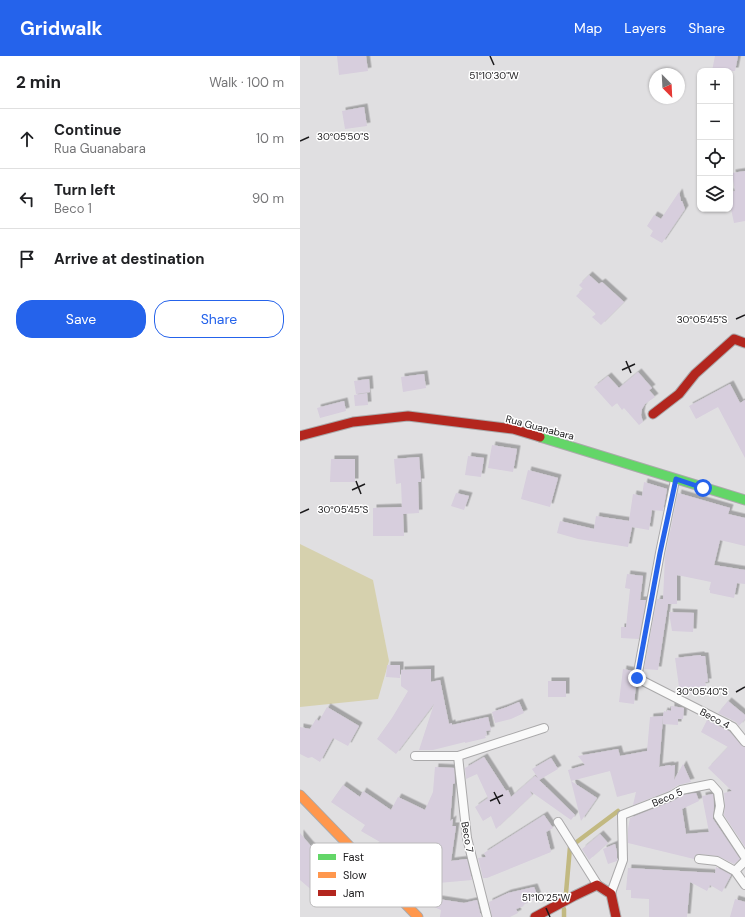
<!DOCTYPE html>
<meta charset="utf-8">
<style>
:root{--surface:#fff;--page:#f2f2f2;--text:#202124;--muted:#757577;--line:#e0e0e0;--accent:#2563eb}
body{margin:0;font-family:"DM Sans",sans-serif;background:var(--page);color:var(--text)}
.controls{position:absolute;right:12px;top:12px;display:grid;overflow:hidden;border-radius:8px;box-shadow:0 1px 3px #0004}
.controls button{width:36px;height:36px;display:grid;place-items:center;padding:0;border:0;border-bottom:1px solid var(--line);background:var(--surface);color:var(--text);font:20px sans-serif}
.compass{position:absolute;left:349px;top:12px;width:36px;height:36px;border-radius:50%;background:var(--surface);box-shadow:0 1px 3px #0004;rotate:156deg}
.stop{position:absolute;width:12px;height:12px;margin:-9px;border:3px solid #2563eb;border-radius:50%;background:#fff}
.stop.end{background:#2563eb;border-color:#fff;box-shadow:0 1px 4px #0008}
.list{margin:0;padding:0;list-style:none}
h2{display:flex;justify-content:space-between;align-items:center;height:52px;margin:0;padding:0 16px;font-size:17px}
h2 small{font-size:13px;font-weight:400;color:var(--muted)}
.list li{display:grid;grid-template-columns:26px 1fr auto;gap:12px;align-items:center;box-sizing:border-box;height:60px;padding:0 16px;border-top:1px solid var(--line)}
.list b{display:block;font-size:15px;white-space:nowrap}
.list p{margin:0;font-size:13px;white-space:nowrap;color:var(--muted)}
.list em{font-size:13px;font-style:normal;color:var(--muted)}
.actions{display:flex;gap:8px;padding:12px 16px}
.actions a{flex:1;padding:9px 0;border:1px solid var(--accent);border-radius:16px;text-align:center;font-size:14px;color:var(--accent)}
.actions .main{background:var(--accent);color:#fff}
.icon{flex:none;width:22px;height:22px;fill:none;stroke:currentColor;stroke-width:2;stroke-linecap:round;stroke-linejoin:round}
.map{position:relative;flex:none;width:445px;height:861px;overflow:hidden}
header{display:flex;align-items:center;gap:24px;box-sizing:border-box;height:56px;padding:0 20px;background:var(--accent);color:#fff}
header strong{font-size:19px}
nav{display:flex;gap:22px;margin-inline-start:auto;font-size:14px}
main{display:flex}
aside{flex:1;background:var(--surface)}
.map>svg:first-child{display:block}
.green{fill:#d6d1ae}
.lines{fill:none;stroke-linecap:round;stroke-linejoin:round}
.stream{stroke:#c2b981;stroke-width:4.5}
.building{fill:#d7cedd;filter:url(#shadow)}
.lane-casing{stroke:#aaa9aa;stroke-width:10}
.fast-casing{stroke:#aaa9aa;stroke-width:11}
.slow-casing{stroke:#aaa9aa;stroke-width:11}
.jam-casing{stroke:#aaa9aa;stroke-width:11}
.lane{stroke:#fafafa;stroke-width:8}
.fast{stroke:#63d668;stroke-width:9}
.slow{stroke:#ff974d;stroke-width:9}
.jam{stroke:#b3261e;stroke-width:9}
.route{stroke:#2563eb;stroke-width:5}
.ticks{fill:none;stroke:#1b1a1c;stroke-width:1.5}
.labels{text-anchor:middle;stroke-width:3;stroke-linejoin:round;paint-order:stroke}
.street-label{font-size:10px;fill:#1b1a1c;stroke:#fff}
.key{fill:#fff;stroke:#bbbabb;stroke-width:1}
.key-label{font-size:11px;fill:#1b1a1c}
.ticks-label{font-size:10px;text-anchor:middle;fill:#1b1a1c;stroke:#fff;stroke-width:3;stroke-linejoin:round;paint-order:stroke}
</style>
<header>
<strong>Gridwalk</strong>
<nav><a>Map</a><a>Layers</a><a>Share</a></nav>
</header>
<main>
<aside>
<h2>2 min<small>Walk · 100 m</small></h2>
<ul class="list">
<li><svg class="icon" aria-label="ahead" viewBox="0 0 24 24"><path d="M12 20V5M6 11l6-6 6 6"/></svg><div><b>Continue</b><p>Rua Guanabara</p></div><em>10 m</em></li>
<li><svg class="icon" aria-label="left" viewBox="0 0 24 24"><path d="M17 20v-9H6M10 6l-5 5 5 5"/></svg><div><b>Turn left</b><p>Beco 1</p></div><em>90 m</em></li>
<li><svg class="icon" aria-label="arrive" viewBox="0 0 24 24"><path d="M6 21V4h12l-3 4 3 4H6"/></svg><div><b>Arrive at destination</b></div></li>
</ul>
<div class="actions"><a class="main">Save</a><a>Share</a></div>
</aside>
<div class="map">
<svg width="445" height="861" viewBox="0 0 445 861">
<defs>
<filter id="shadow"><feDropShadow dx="3.5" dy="-3.5" stdDeviation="0" flood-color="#0004"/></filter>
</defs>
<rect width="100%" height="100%" fill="#e0dfe1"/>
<path class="green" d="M0,488L73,524L89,605L78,643L0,651Z"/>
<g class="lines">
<path class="stream" d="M266,837L270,791L318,755
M264,861V853"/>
</g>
<path class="building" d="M37,0H66L68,15L39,19Z
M415,0H438L435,15H412Z
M64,51L67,70L45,73L42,55Z
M445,115V165L434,167L430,148V136L435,135L432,117Z
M379,136L381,145H382L385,153L362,187L350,180L353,175L347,170L354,159L361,163Z
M289,219L299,228L302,226L324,246L301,269L292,261L296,258L276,240L283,233L279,229Z
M338,316L352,332L349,334L355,341L345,348L342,353L341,359L343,366L339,369L324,352L322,354L317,347L312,351L294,331L308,320L319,332Z
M124,318L126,332L103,336L101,321Z
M69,323L70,336L56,338L54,325Z
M430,328L440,347L445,344V402L418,351L396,363L389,350Z
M67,337L68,349L55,350L54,339Z
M44,345L46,355L20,362L17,352Z
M192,389L217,393L213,416L188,412Z
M168,400L184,402L181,421L165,419Z
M119,401L121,426H118L119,457L103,458L104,480H73V452L102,451L101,427L96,428L94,403Z
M31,403H55V426H30Z
M228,414L258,422L250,451L221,443Z
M344,426L367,433L363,455L352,454L349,474L332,471L328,491L278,483L257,477L260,465L294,473L296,460L329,465L333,438L342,440Z
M156,437L169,440L164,454L151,450Z
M378,437L430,452L428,458L445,462V490L420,484L414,509L445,514V528L437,527L434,542L410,537V534H409L411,526L377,519V548H368L358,614L344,613L357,543H363L365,501Z
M327,518L343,520L340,544H346L339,583L321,582V571H326L330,533L325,532Z
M369,556L394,557L393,576L372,575Z
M401,599V600H405L408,626H405L406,630L392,632L393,637L381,639L380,638L375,602Z
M87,609H100V622L86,621Z
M131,613V626L140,624L149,668L152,667V669L188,661L191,674L186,675L187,679L185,680L186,682L165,687V686L133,694H119L134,648L96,698L77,683L92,662L108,635L101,630V614Z
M323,613L333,615L332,624L336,628L334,648L319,646Z
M248,625H266V641H248Z
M428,645L445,659V663L439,670L436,666L418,657Z
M219,646L224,657L211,663L195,667L192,656L207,651Z
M371,650L384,652L383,663H378V669L363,668V661L359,711L370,709L371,710L375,709L374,724L383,708L391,726L378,729L369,735L333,749L336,736L317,741L310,715L271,725L268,714L285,709L278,700L318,693L320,700L347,695L350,661L363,660L364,655L367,656V654L371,655Z
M27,651L59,670L48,690L33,682L20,706L12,701L8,702L0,698V671L10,673L16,663L19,665Z
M407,664L429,675L441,689L445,691V791L424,759L425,749L424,737L432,735L408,712L428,691L401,676Z
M184,701L206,735L208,734L211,741L235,720L238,722L232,713L251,702L258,713L239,724L275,759L271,764L230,735L232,739L196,773L191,760L183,765L175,751L188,742L177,718L166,723L165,712Z
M135,711L154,712L155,727L153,728L150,765L153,763L152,770H156L151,805L167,803L172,824L105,830L71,795L80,786L61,775L65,769L31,746L43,729L60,741L63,735L91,754L98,741L125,754L133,736Z
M271,725L297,742L281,765Z
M396,737L399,745L382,753L386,778L409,776L402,740L413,738L414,750L413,759V763L440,803L434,808L418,800L399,798L395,799L394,803L328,787V773L330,762L373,745L383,739Z
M244,759L253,772L246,776L251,796L187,822H183L178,802L186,801L184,797Z
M0,777L10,789L41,813L48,806L69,829L54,844L51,842L50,843L38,832L33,837L22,826L14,836L0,824Z
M300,778L308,787L289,804L282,793Z
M315,788L317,796V805L308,808L303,793Z
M416,811L431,819L422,836L410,829L407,835L390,826L387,861H349V843L331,842V834H326L328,812L415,817Z
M234,831L238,841L223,849L224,850L216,853L218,857L210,861H192L189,846L208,837Z
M119,840L164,847L177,844L181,861H140L141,854L120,845L118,843Z
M435,843L445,846V861H430Z"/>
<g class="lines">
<g class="lane-casing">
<path id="lane" d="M375,424L360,497L337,622L433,671L445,686
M115,700H158L244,672
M158,700L167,782L187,861
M258,766L297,828
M399,803L417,805L435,815
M445,805L435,815L445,829
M311,837L323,804L322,759L371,740L381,734L411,728L418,736L420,750L418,760L445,801"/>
</g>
<g class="fast-casing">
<path id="fast" d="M240,381L445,444"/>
</g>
<g class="slow-casing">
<path id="slow" d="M0,739L118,861"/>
</g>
<g class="jam-casing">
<path id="jam" d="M353,358L379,338L395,318L434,283L445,287
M0,380L53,366L108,360L213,373L240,381
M235,861L274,840L297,829L311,838L316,861"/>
</g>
<use href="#lane" class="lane"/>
<use href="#fast" class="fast"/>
<use href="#slow" class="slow"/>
<use href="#jam" class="jam"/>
</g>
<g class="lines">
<path class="route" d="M337,622L360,497L376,423L403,432"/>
</g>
<path class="ticks" d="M190,0L194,9M0,85L9,81M436,263L445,259M326,305L331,317M322,314L335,308M56,425L61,438M52,434L65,428M0,457L9,453M436,636L445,631M194,736L200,748M190,745L203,739M246,852L250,861"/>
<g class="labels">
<g class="street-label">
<text transform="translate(240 371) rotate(15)" y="4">Rua Guanabara</text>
<text transform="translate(415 662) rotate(28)" y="4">Beco 4</text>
<text transform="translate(367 741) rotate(-23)" y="4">Beco 5</text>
<text transform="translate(168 781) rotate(80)" y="4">Beco 7</text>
</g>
</g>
<rect x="10" y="787" width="132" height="64" rx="6" class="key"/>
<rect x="18" y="798" width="18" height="6" fill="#63d668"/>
<rect x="18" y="816" width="18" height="6" fill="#ff974d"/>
<rect x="18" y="834" width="18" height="6" fill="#b3261e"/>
<g class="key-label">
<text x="43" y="805">Fast</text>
<text x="43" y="823">Slow</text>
<text x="43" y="841">Jam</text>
</g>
<g class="ticks-label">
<text x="194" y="23">51°10'30"W</text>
<text x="43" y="84">30°05'50"S</text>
<text x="402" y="267">30°05'45"S</text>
<text x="43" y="457">30°05'45"S</text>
<text x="402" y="639">30°05'40"S</text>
<text x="246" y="845">51°10'25"W</text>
</g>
</svg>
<div class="controls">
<button>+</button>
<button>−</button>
<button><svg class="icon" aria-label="locate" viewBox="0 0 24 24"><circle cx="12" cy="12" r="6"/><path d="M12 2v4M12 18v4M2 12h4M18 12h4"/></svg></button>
<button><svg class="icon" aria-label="layers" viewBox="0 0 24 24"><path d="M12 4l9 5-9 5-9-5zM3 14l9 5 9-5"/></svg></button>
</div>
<svg class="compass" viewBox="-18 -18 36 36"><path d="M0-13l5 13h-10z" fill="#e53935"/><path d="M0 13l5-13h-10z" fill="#757577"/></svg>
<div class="stop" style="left:403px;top:432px"></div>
<div class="stop end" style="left:337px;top:622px"></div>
</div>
</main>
